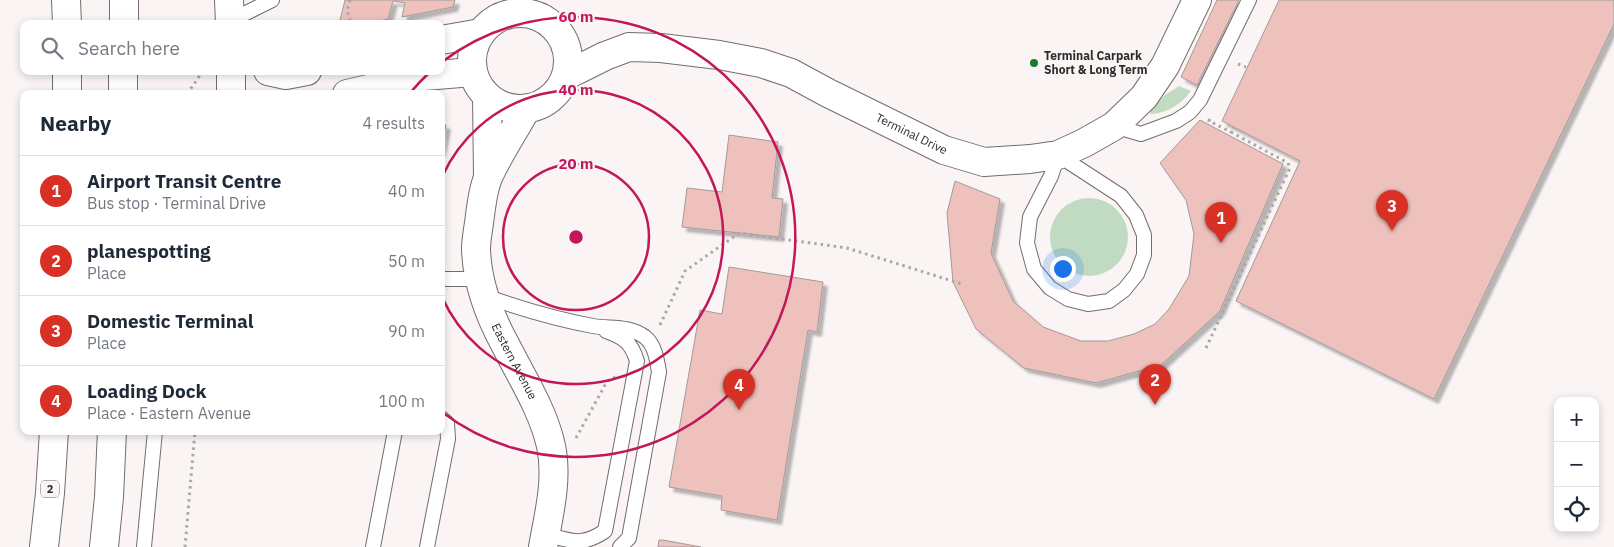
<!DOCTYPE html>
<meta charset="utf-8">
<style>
:root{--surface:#fff;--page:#f2f2f3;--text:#1f2937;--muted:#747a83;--line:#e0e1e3;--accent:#d93025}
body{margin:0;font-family:"IBM Plex Sans",sans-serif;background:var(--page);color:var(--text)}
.controls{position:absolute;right:15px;bottom:15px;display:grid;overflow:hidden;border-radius:10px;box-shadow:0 2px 8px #0003}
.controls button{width:45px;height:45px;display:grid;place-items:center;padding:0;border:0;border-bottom:1px solid var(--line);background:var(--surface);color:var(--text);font:25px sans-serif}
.you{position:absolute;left:1062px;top:268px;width:18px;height:18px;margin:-12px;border:4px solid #fff;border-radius:50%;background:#1a73e8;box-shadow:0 0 0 8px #1a73e833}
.badge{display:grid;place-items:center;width:32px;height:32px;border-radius:50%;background:var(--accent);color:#fff;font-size:16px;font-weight:700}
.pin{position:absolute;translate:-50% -41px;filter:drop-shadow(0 1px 2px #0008)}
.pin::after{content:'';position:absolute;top:26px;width:18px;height:15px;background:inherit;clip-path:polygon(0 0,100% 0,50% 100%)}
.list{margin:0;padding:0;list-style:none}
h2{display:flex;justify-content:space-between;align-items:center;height:65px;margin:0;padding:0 20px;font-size:21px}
h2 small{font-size:16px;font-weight:400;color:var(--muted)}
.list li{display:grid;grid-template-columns:32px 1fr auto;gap:15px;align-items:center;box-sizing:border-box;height:70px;padding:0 20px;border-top:1px solid var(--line)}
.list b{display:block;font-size:19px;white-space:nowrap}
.list p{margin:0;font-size:16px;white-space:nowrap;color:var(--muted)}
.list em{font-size:16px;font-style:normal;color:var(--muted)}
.icon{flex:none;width:28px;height:28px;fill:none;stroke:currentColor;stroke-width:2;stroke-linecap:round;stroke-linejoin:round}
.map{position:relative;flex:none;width:1614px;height:547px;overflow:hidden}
.search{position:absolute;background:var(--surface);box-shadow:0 2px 8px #0003;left:20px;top:20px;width:425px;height:55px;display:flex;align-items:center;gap:12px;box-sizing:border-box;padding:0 18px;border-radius:10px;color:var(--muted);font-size:19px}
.panel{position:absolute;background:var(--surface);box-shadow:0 2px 8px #0003;left:20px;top:90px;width:425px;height:345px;border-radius:10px}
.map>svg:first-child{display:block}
.green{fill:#c1dbc2}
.building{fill:#eec1bd;stroke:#a19b9a;filter:url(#shadow)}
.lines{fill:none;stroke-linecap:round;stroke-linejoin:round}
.service-casing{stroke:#736d6c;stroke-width:16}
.minor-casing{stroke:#736d6c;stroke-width:30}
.tertiary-casing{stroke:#736d6c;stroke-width:30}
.trunk-casing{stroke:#736d6c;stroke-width:30}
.path{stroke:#aca7a7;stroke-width:3;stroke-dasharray:2.5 4;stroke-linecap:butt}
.service{stroke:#fff;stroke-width:14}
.minor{stroke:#fff;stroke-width:28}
.tertiary{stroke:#fff;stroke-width:28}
.trunk{stroke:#fff;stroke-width:28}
.ring{fill:none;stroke:#c2185b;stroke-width:2.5}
.poi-dot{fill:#187d30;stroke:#fbf4f4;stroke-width:2}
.labels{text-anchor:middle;stroke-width:4.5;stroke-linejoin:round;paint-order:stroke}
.shield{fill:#fbf4f4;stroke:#6c6767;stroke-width:1}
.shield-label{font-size:11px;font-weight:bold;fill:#2e2b2b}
.poi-label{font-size:12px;font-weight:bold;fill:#2e2b2b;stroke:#fbf4f4;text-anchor:start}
.street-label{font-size:12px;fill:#2e2b2b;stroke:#fbf4f4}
.centre{fill:#c2185b;stroke:#fbf4f4;stroke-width:2.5}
.ring-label{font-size:15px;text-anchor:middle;font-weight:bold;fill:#c2185b;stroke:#fbf4f4;stroke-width:4.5;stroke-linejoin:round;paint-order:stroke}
</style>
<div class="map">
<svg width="1614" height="547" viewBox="0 0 1614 547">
<defs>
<filter id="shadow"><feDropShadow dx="4.5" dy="4.5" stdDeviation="1" flood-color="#0004"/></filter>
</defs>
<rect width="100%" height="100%" fill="#fbf4f4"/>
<path class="green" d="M1179,86L1191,91C1181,104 1168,113 1151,114L1149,111L1165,95Z
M1050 237a39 39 0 1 1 78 0a39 39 0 1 1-78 0Z"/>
<path class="building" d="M345,0H455L453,7L402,17L405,3L393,1L388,19L368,24H339Z
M1217,0H1239L1197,85L1181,77Z
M1279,0H1614V24L1434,399L1236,301L1300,161L1222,121Z
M1200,120L1283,164L1220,311L1161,365L1096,383L1024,368L976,329L953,282L947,213L955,181L1000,199L991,253L1013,301L1043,327L1081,341H1108L1134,334L1155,324L1169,309L1189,276L1194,234L1186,200L1160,163Z
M441,124L446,125L441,152Z
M729,135L778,142L772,198L783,199L779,237L682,227L687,188L722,192Z
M729,267L823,282L817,332L808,330L777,520L721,510L722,496L669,487L700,310L722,314Z
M659,540H663L701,547H658Z"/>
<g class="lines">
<g class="service-casing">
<path id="service" d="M230,21L272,0
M1114,126L1141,134L1176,121L1190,112L1200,100L1249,0
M1058,155L1121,196L1136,215L1144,235V255L1137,274L1124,290L1109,301L1088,304L1068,299L1050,288L1034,269L1027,243L1030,217L1051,176Z
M441,279H479
M485,296C519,308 556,319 593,326C610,329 629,325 645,337C655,345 657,360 659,372L629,538L620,547
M545,534C572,541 581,547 605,531L637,361C631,342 625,338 606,331
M144,547L155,431
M373,547L395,431
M427,547L448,439L447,423L441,418"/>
</g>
<g class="minor-casing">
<g id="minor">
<path d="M487,96L488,176"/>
<path id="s1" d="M526,109C514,131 500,152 489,175C483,188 482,202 480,215C479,226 476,238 476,249C477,283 490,317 506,346C522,378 543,410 551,446C558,479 549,514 543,547"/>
</g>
</g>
<g class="tertiary-casing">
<g id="tertiary">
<path d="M229,0L230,24"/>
<circle cx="520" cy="61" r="48"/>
<path d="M441,40L481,33"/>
<path d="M231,71V94"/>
<path d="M268,71L286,75L307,71"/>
<path id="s2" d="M567,75L605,56L629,47L661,48L719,55L761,63L791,73L828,93L944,150L984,162L1030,159L1058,155L1084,143L1114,126L1144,97L1165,66L1197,0"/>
<path d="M347,94L424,76L473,72"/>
</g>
</g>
<g class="trunk-casing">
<path id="trunk" d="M66,0L67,24
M124,24V0
M67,94V71
M123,94V71
M44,547L50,493L54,431
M104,547L109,497L112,431"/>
</g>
<path class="path" d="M350,0L347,11L351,24
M1238,64L1246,67
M187,94L203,71
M1210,119L1209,121L1231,132
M660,325L685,271L739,233L847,248L962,284
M1206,348L1290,168L1288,163L1231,132L1234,127
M576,438L605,385L610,379L616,377
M185,547L195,431"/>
<use href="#service" class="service"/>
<use href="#minor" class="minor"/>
<use href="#tertiary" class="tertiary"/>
<use href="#trunk" class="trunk"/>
</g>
<g class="ring">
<circle cx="576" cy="237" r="73"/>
<path d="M442 177A147 147 0 1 1 442 297"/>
<path d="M410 93A220 220 0 0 1 430 72M442 62A220 220 0 1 1 442 412"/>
</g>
<circle class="poi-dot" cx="1034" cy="63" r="5"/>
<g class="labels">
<rect class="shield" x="41" y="480.5" width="18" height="17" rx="4"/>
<g class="shield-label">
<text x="50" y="493">2</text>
</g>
<g class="poi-label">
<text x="1044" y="60">Terminal Carpark<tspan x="1044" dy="14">Short &amp; Long Term</tspan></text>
</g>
<g class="street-label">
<text dy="4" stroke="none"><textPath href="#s2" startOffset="368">Terminal Drive</textPath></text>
<text dy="4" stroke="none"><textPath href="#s1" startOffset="271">Eastern Avenue</textPath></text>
</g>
</g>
<circle cx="576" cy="237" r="8" class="centre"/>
<g class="ring-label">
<text x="576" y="22">60 m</text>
<text x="576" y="95">40 m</text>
<text x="576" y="169">20 m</text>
</g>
</svg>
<div class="controls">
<button>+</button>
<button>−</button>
<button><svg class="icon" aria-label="locate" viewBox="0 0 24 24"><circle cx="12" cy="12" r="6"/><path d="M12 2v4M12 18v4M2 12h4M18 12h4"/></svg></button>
</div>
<div class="you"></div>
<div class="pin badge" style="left:1221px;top:243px">1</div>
<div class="pin badge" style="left:1155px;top:405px">2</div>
<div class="pin badge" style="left:1392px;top:231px">3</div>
<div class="pin badge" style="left:739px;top:410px">4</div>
<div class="search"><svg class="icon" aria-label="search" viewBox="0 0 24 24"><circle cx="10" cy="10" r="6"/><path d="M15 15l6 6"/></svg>Search here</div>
<section class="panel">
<h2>Nearby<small>4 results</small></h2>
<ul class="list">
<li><span class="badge">1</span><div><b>Airport Transit Centre</b><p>Bus stop · Terminal Drive</p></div><em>40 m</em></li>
<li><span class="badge">2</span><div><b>planespotting</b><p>Place</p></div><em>50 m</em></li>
<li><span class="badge">3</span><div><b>Domestic Terminal</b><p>Place</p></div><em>90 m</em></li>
<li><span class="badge">4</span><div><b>Loading Dock</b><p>Place · Eastern Avenue</p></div><em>100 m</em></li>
</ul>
</section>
</div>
